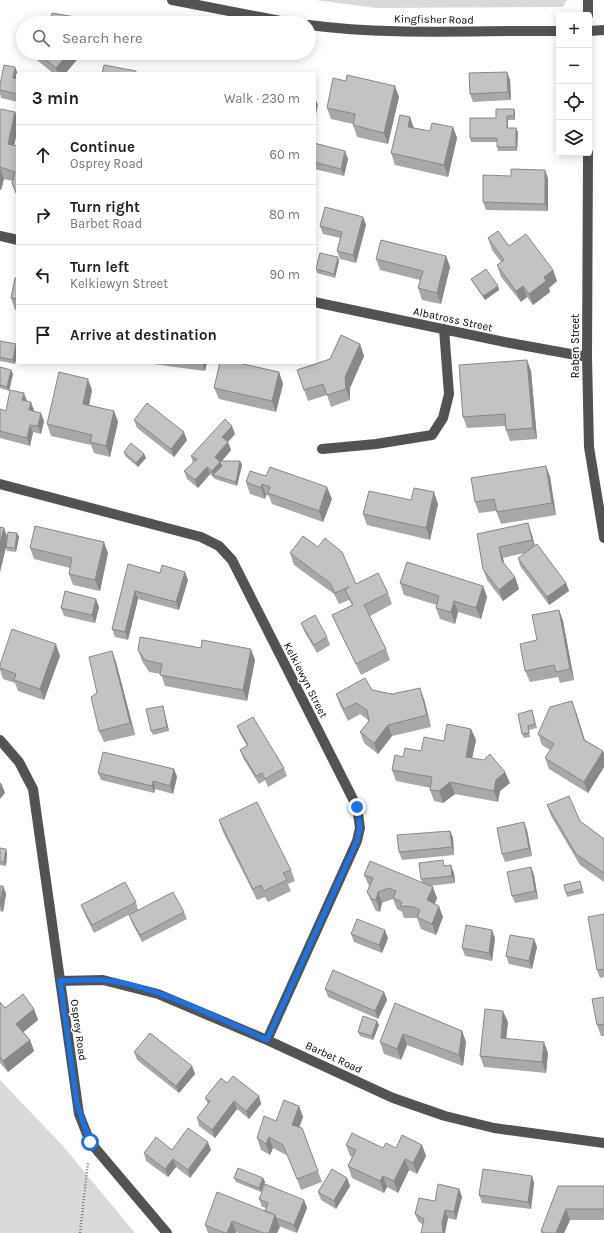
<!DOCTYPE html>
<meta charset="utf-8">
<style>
:root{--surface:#fff;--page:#f6f6f6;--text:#202124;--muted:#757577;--line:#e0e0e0}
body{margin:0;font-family:Karla,sans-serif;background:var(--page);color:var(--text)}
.controls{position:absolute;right:12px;top:12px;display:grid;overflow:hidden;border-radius:4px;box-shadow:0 2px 10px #0003}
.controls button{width:36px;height:36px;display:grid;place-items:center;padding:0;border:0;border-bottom:1px solid var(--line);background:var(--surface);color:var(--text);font:20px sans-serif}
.stop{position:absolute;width:12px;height:12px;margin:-9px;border:3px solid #1a73e8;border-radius:50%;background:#fff}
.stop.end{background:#1a73e8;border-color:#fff;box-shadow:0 1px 4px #0008}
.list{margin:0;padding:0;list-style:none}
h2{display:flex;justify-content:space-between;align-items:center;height:52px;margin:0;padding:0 16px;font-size:17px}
h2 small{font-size:13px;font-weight:400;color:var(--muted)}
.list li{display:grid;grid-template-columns:26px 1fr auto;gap:12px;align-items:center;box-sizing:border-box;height:60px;padding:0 16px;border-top:1px solid var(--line)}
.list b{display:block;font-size:15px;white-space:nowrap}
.list p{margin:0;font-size:13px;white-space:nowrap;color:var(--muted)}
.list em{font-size:13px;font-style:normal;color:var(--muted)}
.icon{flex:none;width:22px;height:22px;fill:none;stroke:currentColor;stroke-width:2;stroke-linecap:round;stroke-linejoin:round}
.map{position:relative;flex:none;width:604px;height:1233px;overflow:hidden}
.search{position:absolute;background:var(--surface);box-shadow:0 2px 10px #0003;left:16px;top:16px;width:300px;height:44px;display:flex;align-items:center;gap:10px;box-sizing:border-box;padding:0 14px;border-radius:22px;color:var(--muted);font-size:15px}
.panel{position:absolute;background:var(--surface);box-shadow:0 2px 10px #0003;left:16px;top:72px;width:300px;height:292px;border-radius:4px}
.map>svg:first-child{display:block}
.grass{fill:#dadada}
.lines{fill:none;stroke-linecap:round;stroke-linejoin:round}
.path{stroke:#757575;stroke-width:2.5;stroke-dasharray:1 2;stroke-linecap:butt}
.minor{stroke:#535353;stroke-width:10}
.wall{fill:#a8a8a8}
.shaded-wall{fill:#888}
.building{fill:#c3c3c3;stroke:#888}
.route{stroke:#1a73e8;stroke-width:5}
.labels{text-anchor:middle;stroke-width:3;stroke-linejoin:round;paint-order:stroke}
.street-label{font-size:11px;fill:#000;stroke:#fff}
</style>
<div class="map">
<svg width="604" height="1233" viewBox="0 0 604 1233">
<rect width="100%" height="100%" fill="#fff"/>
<path class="grass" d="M315,0H567L563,7L376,8Z
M0,1080L63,1146L135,1233H0Z"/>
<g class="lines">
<path class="path" d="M80,1233L88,1162"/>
<path class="minor" d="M172,0L291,23
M588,15V0
M309,25C392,36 476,30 559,31
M589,31L604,30
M588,153L587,357L589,447L604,538
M0,236L18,240
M314,302L510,343L587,357
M322,449L376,444L432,435L443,418L449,394L444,329
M0,484L201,537L219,546L232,560L357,807L360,828L357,841L267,1040
M0,740L19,762L33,789L79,1114L90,1142L167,1233
M60,981L103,980L158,994L267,1040L393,1098L445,1116L494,1128L604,1143"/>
</g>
<path class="wall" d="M31,53H81L80,56L65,74H54L32,56Z
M15,67L18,75L17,79H18V102L1,98L0,94V84Z
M507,72L510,80L511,100L473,102L470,94Z
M346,81L399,97L388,144L357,137L353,125V124L331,119L327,108Z
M514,109L515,113V120H508V128L518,132L517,151H498L497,147V142H471L470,138L496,118Z
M0,111L15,112L18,121V128L14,145L18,146V198L12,183L13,181L4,179L1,190H0Z
M410,117L414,128L430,131L453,127L457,138L448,177L395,165L391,153Z
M314,143L348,159L344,176L314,169Z
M548,178V211L486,210L483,202Z
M363,217L366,225L356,263L340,259L337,251L340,238L323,234L320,226Z
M488,238L509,246L553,270L557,281L549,288L550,292L533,305L527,297L521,302L501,277L497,265L501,262L492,250Z
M446,256L450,267L441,304L422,300L418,288L420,280L380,270L376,259Z
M339,261L335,278L317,273L316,269Z
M18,278V310H15L11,298Z
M471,279L498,286L499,290L485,300L473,283Z
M0,341L16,344L18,348L15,364L0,361Z
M360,344L364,356L350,388V400L331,407L327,395L308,401L297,370L330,359Z
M527,360L531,371L537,439L510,441L506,430L505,426L467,428L463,417Z
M152,362H207L205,371L153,364Z
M220,362H241V364L279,372L283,384L276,412L219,399L214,388Z
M0,367L11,370L13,374L9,391L0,388Z
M92,390L89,405L114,411L118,422L110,457L94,453L91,445L51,436L47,424Z
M26,401L34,410V411L44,421L41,434L33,432L30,446L0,438V409L6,411Z
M134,420L187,440L174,457L137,428Z
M235,434L228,442L231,450L222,461H240L242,465L237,486L215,479L210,474L198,488L187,479L184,471L193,463L191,456Z
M124,452L144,454L146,458L138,467L125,456Z
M546,466L550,477L556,515L501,524L496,511L479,513L475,502Z
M250,471L332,499L323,522L272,504L269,496L266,495L265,499L250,494L246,482Z
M411,500L438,504L430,540L367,525L363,514Z
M528,523L532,535L535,546L566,583L569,591L549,605L520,566L518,558L525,553L503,558L504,564L515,577L519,589L503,601L487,580L483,569L477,534Z
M0,527L4,528L7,537L17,533L19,537L16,552L7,551L6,547L0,572Z
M30,548L108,553L100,591L73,585L69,574L70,568L34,559Z
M290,553L356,584L388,593L392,604L370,616L386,649L390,660L361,675L337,626L332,615L352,605L349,600L339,604L334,594L294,565Z
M128,564L160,573L188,580L179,610L138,599L128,640L115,637L112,629Z
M400,583L483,586L487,597L481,619L458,612L455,624L440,619L436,608L437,605L404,595Z
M99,607L95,623L64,616L61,608Z
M559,610L563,621L574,680L560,683L558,677L530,682L525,671L537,640Z
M301,623L327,637L330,645L317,653L304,631Z
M138,650L255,660L247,701L165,686L161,674L149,672L142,661Z
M112,651L116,662L135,735L104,742L99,731L97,693Z
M60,656L44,700L18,691L15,683L3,679L0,670V665Z
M372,690L392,694L424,699L431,727L392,736L378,754L364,743L360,732L369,721L368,720L360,714L348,721L340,705L336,694Z
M163,706L164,710L169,731L153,735L151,731Z
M532,710L537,728L529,730L530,737L524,738L522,734Z
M576,712L585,740L603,751L604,754V767L588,793L549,769L545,758L550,750L542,745L538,734Z
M237,726L284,768L287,776L268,787L265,780L259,784L243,758L240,750L247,746L240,734Z
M471,729L476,740L472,758L510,783L500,791L498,802L455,794L443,803L434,801L430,790L431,788L396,781L392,770L403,757L421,751Z
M174,769L177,777L173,794L155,789L154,793L101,780L98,773Z
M547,805L580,821L604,839V882L580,865L551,816Z
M219,820L291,870L295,881L288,884L291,891L268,902L265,897L257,900L223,832Z
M527,830L532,856L505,862L502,854Z
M450,831L453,838L454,855L402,860L399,852Z
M0,848L7,853L6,866L0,865Z
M445,866L454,873L455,883L430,886L437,898L435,904L443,917L436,935L421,929L417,918H404L402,912L397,909L393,899L382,903L380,912L376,911L372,903L367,892L369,886L364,875L422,883L421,879Z
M531,867L534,875L538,899L515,903L512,896Z
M580,881L584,893L567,897L566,893Z
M0,886H3L6,894L3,912L0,911Z
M136,902L138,910L94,933L84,913L81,905Z
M184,912L187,919L142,942L132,923L129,915Z
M604,914V977L600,978L597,970Z
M351,934L388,938L382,953L354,942Z
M495,938L492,961L465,956L462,948Z
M534,939L537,947L532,969L509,964L506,956Z
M325,989L384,992L387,1000L378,1019L328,997Z
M604,997V1036H601L597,1025Z
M0,1002L5,1008L34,1009L38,1020L23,1032L30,1040L34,1051L8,1072L0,1063Z
M395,1003L462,1031L466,1042L463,1066L407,1045L401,1060L384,1054L380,1042Z
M508,1022L506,1039L548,1053L546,1073L484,1067L480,1056Z
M379,1025L373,1040L360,1036L358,1032Z
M134,1052L192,1066L195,1074L179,1093L137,1060Z
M227,1083L259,1096L261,1104L249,1119L237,1109L215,1138L199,1126L197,1118L208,1104L205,1098Z
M299,1106L303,1117L299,1128H302L322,1182L301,1190L288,1156L273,1148L270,1155L261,1150L257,1138L276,1121Z
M346,1145L383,1148H396L422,1145L426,1156L417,1174L409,1170L398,1193L387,1187L384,1193L352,1178L348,1166L352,1157L350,1156Z
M172,1150H211L190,1178L176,1167L168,1177L146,1161L144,1153Z
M532,1176L534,1183L531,1209L482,1203L479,1195Z
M234,1178H263L265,1182L261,1192L236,1182Z
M347,1178L350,1186L336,1209L321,1200L318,1192Z
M558,1186H604V1220H570L564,1233H541V1231Z
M459,1189L462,1197L456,1220L448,1218L445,1231L423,1225L418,1221L415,1214Z
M259,1199L304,1200L307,1208L297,1233L279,1226L277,1233H238L236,1232V1233H208L205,1225L265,1211L266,1208L262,1207Z"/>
<path class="shaded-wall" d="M81,18L83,23H80Z
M69,53H81L80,56L65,74H58L56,68Z
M15,67L18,75L15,86L13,78Z
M507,72L510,80L511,100L508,92Z
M395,86L399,97L388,144L384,133Z
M314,95L318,105L314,124Z
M514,109L515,113V120L514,116Z
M15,112L18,121V128L12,155L8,144Z
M507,116L508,120V132L507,128Z
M410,117L414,129L408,127Z
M453,127L457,138L448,177L444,165Z
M516,128L518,132L517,151L516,147Z
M345,151L348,159L344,176L341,169Z
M0,167L4,179L1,190L0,187Z
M545,170L548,178V211L545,204Z
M363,217L366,225L356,263L353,255Z
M446,256L450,267L441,304L437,293Z
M338,257L339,261L335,278L334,274Z
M553,270L557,281L549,288L550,292L533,305L529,294L544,277Z
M498,286L499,290L485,300L483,296Z
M523,286L527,297L521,302L516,291Z
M16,344L18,348L15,364L13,360Z
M360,344L364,356L350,388V400L346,389L345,377Z
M527,360L531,371L537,439L533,428Z
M202,362H207L205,371Z
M11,370L13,374L9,391L7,387Z
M279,372L283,384L276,412L272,401Z
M88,379L92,390L87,415L83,404Z
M24,393L27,401L25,408L22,400Z
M31,402L34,410L32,418L29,410Z
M114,411L118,422L110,457L106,446Z
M41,413L44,421L41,434L38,426Z
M30,425L33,432L30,446L27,438Z
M232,426L235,434L225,445L222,437Z
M184,432L187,440L174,457L171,449Z
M228,442L231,450L221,462L223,470L213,475L212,471L215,457Z
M144,454L146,458L138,467L136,463Z
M240,461L242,465L237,486L236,482Z
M546,466L550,477L556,515L552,503Z
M207,467L210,474L198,488L195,480Z
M262,484L266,495L265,499L261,488Z
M327,487L332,499L323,522L319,511Z
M434,492L438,504L430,540L426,528Z
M528,523L532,535L536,551L532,540Z
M4,528L8,539L0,572V543Z
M17,533L19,537L16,552L15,548Z
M104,542L108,553L100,591L95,580Z
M499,547L503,558L506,572L502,561Z
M185,572L188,580L179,610L176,602Z
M515,577L519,589L503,601L499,590Z
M566,583L569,591L549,605L547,597Z
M483,586L487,597L481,619L476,608Z
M135,591L138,599L128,640L125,632Z
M96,599L99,607L95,623L92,615Z
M454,601L458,612L455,624L451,612Z
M559,610L563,621L574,680L570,669Z
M56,644L60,656L44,700L40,689Z
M251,649L255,660L247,701L243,690Z
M112,651L116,662L135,735L130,723Z
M420,688L424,699L431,727L427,715Z
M572,701L576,712L588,751L584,740Z
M163,706L164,710L169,731L167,727Z
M388,725L392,736L378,754L374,743Z
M471,729L476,740L470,768L466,757Z
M603,751L604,754V767L588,793L584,782Z
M174,769L177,777L173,794L170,786Z
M505,772L510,783L500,791L498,802L494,791L496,780Z
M153,781L155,789L154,793L152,786Z
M450,782L455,794L443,803L439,791Z
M2,785L5,793L0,799V788Z
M524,822L527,830L532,856L529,848Z
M450,831L453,838L454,855L452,847Z
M6,849L7,853L6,866L4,862Z
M451,865L454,873L455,883L452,876Z
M531,867L534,875L538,899L535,891Z
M3,886L6,894L3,912L0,904Z
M433,887L437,898L431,912L427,900Z
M378,892L382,903L380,912L376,900Z
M439,906L443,917L436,935L432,924Z
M385,930L388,938L382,953L379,945Z
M492,930L495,938L492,961L489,953Z
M534,939L537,947L532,969L529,961Z
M384,992L387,1000L378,1019L375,1011Z
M34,1009L38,1020L20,1035L16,1024Z
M503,1011L508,1022L505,1050L501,1038Z
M377,1021L379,1025L373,1040L372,1036Z
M462,1031L466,1042L463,1066L459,1055Z
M403,1034L407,1045L401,1060L397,1049Z
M30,1040L34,1051L8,1072L3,1061Z
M544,1042L548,1053L546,1073L542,1062Z
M192,1066L195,1074L179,1093L176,1086Z
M259,1096L261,1104L249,1119L246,1111Z
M234,1101L237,1109L215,1138L212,1130Z
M299,1106L303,1117L296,1136L292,1125Z
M269,1137L273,1148L270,1155L266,1144Z
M208,1142L211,1150L190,1178L188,1170Z
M422,1145L426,1156L417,1174L413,1163Z
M173,1159L176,1167L168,1177L165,1169Z
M405,1159L409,1170L398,1193L394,1181Z
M383,1176L387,1187L384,1193L380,1181Z
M532,1176L534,1183L531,1209L528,1202Z
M263,1178L265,1182L261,1192L259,1188Z
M347,1178L350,1186L336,1209L334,1201Z
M459,1189L462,1197L456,1220L454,1212Z
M304,1200L307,1208L297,1233L294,1225Z
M566,1209L570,1220L564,1233H556Z
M445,1210L448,1218L445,1233H443L442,1223Z
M275,1215L280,1227L277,1233H269Z
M232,1221L236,1232V1233H227Z"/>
<path class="building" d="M52,13L81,18L80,23H50Z
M38,53H69L56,68Z
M4,65L15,67L13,78L18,79V94L0,90V84Z
M104,65L136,71V74H102Z
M507,72L508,92L470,94L469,73Z
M347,75L395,86L384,133L353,125L355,114L327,108L333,78L346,81Z
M1,109L15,112L8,144L18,146V193H16L12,183L15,172L0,167V168V111Z
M496,109H514V116H507V128H516V147H497V138H470V118H496Z
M400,115L410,117L408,127L430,131L432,123L453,127L444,165L391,153Z
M314,143L345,151L341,169L314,162Z
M511,169L545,170V204L483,202V175L511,176Z
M325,207L363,217L353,255L337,251L342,232L320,226Z
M498,231L509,246L526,234L553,270L544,277L546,281L529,294L523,286L516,291L497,265L504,260L488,238Z
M381,240L446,256L437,293L418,288L423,271L376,259Z
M320,253L338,257L334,274L316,269Z
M486,269L498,286L483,296L471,279Z
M15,278H18V299L11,298Z
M341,335L360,344L345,377L346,389L327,395L323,384L304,390L297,370L330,359Z
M0,341L16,344L13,360L0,357Z
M527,360L533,428L506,430L505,414L463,417L459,365Z
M220,362H234L279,372L272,401L214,388Z
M0,367L11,370L7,387L0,385Z
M59,372L88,379L83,404L114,411L106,446L90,442L92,435L47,424Z
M10,390L24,393L22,400L31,402L29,410L41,413L38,426L30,425L27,438L0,431V409L6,411Z
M147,403L184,432L171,449L134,420Z
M225,419L232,426L222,437L228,442L215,457L220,462L212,471L207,467L195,480L184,471L197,459L191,456Z
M131,443L144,454L136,463L124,452Z
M219,461H240L236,482L213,475L222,466Z
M546,466L552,503L497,512L494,499L475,502L471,478Z
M270,467L327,487L319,511L268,493L270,487L262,484L261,488L246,482L250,471L266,476Z
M414,488L434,492L426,528L363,514L369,491L411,500Z
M528,523L532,540L499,547L502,561L515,577L499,590L483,569L477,534Z
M35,526L104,542L95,580L69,574L72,558L30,548Z
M0,527L4,528L0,543Z
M8,532L17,533L15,548L6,547Z
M303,536L318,547L325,538L342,552L356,584L378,573L388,593L364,605L386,649L356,664L332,615L353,605L345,589L349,587L335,593L330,583L290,553Z
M537,544L566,583L547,597L518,558Z
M407,562L483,586L476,608L454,601L451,612L436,608L439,596L400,583Z
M128,564L160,573L162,565L185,572L176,602L135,591L125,632L112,629Z
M65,591L96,599L92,615L61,608Z
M559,610L570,669L556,672L554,665L525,671L520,644L537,640L532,615Z
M315,615L327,637L314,645L301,623Z
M12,629L56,644L40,689L14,680L16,674L0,668V665Z
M140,637L201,648L202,640L251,649L243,690L160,675L162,664L145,660L138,650Z
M112,651L130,723L99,731L91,697L97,693L89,657Z
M365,678L372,690L392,694L420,688L427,715L388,725L374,743L360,732L369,721L367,710L356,703L344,709L336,694Z
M572,701L584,740L603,751L584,782L545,758L554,744L538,734L550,707Z
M163,706L167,727L151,731L146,709Z
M532,710L535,724L528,726L529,733L522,734L518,714Z
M253,717L284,768L265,779L262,773L256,776L240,750L248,745L237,726Z
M447,724L471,729L466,757L484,760L490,754L505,772L496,780L494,791L450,782L439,791L430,790L432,777L392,770L395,755L403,757L405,748L421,751L424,737L444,741Z
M103,752L174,769L170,786L153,781L152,786L98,773Z
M0,783L2,785L0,788Z
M569,796L580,821L604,839V873L576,854L547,805Z
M257,802L291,870L283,873L287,880L264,891L261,885L253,889L219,820Z
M524,822L529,848L502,854L497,828Z
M450,831L452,847L399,852L397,835Z
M0,848L6,849L4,862H0Z
M443,860L444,866L451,865L452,876L421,879L419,863Z
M370,861L433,887L427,900L439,906L432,924L417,917L420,910L414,907L400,906L402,902L393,898L396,891L389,888L378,892L376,900L372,899L367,892L373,878L364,875Z
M531,867L535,891L512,896L507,872Z
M580,881L582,889L566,893L564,885Z
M125,882L136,902L92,925L81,905Z
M0,886H3L0,904Z
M173,892L184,912L140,935L129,915Z
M604,914V969L597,970L588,917Z
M357,919L385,930L379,945L351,934Z
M466,925L492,930L489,953L462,948Z
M510,935L534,939L529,961L506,956Z
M333,970L384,992L375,1011L325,989Z
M23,994L34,1009L16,1024L30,1040L3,1061L0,1057V1002L5,1008Z
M604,997V1024L597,1025L592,999Z
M395,1003L462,1031L459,1055L403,1034L397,1049L380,1042Z
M485,1009L503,1011L501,1038L544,1042L542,1062L480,1056Z
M363,1016L377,1021L372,1036L358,1032Z
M150,1033L192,1066L176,1086L134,1052Z
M233,1076L259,1096L246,1111L234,1101L212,1130L197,1118L210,1101L205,1098L221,1078L227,1083Z
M284,1100L299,1106L292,1125L302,1128L318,1171L297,1179L283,1145L269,1137L266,1144L257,1138L264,1116L276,1121Z
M188,1128L208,1142L188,1170L173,1159L165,1169L144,1153L156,1137L172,1150Z
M352,1133L383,1148L386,1143L396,1148L402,1135L422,1145L413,1163L405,1159L394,1181L383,1176L380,1181L348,1166L356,1150L346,1145Z
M238,1168L263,1178L259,1188L234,1178Z
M332,1169L347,1178L334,1201L318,1192Z
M483,1169L532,1176L528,1202L479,1195Z
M265,1184L304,1200L294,1225L276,1218L275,1215L265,1211L268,1203L259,1199Z
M438,1184L459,1189L454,1212L445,1210L442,1223L443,1233H421L424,1219L415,1214L419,1198L435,1201Z
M558,1186H604V1209H566L556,1233H545L541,1231Z
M217,1192L275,1215L269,1233H263L232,1221L227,1233H225L205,1225Z"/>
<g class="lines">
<path class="route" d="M90,1142L77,1104L60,981C74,981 89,979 103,980C153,984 220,1019 267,1040L357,841L360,828L357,807"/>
</g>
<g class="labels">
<g class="street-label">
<text transform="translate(434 19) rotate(1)" y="4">Kingfisher Road</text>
<text transform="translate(453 319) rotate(12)" y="4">Albatross Street</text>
<text transform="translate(575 346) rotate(-90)" y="4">Raben Street</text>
<text transform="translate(306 680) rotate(63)" y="4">Kelkiewyn Street</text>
<text transform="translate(79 1030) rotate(82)" y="4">Osprey Road</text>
<text transform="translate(334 1057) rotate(25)" y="4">Barbet Road</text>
</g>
</g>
</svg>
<div class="controls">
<button>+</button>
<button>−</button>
<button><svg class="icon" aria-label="locate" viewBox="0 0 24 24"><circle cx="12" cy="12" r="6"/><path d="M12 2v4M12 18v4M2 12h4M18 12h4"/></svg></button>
<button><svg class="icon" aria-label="layers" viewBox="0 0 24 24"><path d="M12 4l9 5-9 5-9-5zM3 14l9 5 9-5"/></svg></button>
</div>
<div class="stop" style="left:90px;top:1142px"></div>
<div class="stop end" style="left:357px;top:807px"></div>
<div class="search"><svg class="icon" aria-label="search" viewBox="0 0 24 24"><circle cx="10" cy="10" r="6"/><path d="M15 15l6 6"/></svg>Search here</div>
<section class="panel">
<h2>3 min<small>Walk · 230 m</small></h2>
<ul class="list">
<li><svg class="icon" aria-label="ahead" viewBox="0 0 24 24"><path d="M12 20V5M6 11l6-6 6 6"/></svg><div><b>Continue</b><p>Osprey Road</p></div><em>60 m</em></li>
<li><svg class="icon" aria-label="right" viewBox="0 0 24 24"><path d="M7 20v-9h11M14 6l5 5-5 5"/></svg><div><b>Turn right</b><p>Barbet Road</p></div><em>80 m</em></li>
<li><svg class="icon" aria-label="left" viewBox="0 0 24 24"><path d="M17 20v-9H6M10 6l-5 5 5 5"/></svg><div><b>Turn left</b><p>Kelkiewyn Street</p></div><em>90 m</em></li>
<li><svg class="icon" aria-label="arrive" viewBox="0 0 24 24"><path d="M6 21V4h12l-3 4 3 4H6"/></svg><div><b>Arrive at destination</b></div></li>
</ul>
</section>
</div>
